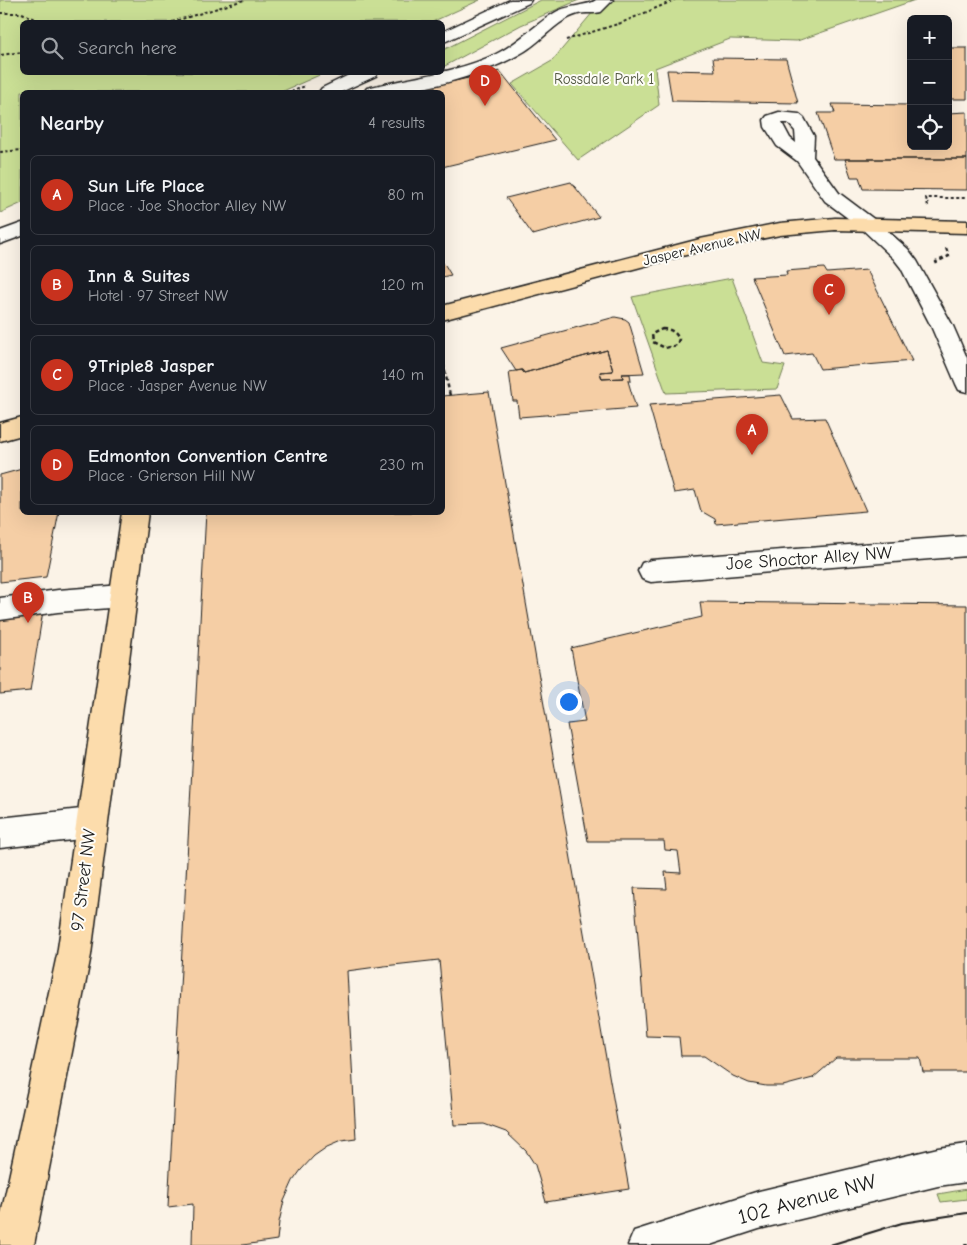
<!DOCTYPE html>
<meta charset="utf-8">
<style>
:root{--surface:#171b24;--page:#242831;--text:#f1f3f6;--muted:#9ea1a6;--line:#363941;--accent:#c8321e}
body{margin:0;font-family:"Comic Neue",sans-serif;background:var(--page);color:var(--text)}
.controls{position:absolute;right:15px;top:15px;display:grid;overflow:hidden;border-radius:8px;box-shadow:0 5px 20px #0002}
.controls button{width:45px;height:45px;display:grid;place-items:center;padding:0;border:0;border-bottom:1px solid var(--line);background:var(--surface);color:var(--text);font:25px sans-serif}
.you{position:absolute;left:568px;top:701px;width:18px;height:18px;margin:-12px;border:4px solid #fff;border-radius:50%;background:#1a73e8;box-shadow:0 0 0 8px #1a73e833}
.badge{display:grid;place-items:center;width:32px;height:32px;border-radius:50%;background:var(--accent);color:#fff;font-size:16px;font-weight:700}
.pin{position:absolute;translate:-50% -41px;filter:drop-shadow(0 1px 2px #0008)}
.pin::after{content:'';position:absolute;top:26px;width:18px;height:15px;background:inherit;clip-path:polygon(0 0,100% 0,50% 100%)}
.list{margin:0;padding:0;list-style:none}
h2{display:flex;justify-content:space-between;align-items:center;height:65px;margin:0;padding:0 20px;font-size:21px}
h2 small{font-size:16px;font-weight:400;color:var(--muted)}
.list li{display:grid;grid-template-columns:32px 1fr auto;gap:15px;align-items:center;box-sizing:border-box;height:80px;margin:0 10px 10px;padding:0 10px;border:1px solid var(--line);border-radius:8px}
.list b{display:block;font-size:19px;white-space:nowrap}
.list p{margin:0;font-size:16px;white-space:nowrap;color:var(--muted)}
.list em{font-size:16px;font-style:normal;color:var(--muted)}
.icon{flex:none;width:28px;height:28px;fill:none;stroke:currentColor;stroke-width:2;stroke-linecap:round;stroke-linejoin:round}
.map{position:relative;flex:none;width:967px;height:1245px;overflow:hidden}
.search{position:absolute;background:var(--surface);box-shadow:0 5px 20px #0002;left:20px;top:20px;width:425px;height:55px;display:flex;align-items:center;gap:12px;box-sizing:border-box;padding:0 18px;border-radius:8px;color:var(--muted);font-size:19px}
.panel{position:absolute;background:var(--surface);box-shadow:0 5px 20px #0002;left:20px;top:90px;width:425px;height:425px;border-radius:8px}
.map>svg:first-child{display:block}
.green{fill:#cadf95;stroke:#737e58}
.building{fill:#f5cea5;stroke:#1c1c1c}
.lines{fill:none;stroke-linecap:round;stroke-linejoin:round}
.minor-casing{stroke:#1c1c1c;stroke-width:3}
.major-casing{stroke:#1c1c1c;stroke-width:3}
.path-far1{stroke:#1c1c1c;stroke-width:2;stroke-dasharray:3 2.5;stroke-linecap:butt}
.path{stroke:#1c1c1c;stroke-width:2.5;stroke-dasharray:4 3;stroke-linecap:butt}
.minor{fill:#fdfcf7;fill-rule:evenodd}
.major{fill:#fcdcac;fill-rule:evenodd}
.tram{stroke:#1c1c1c;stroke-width:2}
.labels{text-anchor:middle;stroke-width:4;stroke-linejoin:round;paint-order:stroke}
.far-park-label{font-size:15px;fill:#505640;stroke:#fdfcf7}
.far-street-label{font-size:15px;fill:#1c1c1c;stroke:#fdfcf7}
.street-label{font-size:18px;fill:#1c1c1c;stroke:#fdfcf7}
.near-street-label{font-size:21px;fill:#1c1c1c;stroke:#fdfcf7}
</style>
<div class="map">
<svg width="967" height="1245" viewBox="0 0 967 1245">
<rect width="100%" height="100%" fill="#fbf3e7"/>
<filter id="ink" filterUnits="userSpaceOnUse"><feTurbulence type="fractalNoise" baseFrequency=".02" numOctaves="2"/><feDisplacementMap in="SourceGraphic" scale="10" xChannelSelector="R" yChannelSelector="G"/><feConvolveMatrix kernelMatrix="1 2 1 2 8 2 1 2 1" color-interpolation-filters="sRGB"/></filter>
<g filter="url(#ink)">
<path class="green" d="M0,0H480L432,22H22V72L324,73L281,92H22V203L0,213Z
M541,0H579L521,25L443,67V50Z
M611,0H915L797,41L730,39L655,68L659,105L578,160L512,84L552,61L593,12Z
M732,278L763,363L785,366L777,389L666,393L632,297Z
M967,1189V1199L941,1202L938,1194Z"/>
<path class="building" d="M948,48H967V99H948Z
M713,58L786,59L798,103L672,101L667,70L715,71Z
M500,71L555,140L442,167V92H416L414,90Z
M832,104L911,105V146H948V113L967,112V159H834L818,113H835Z
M845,159H967V190L863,189L859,177H851Z
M571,182L599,217L533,235L506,198Z
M442,262L445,265L451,275L442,277Z
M824,268L827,273L867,270L912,361L820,369L812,353L785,356L752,277L787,275L786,271Z
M615,317L625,319L629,322L644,373L622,374L623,378L602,379L600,372L613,371L607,350L524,373L522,370L516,371L501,348Z
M607,350L613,371L600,372L602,379L623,378L622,374H630L631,381H628L636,408L519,417L517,401H513L509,372L522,370L524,373Z
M489,392L629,1189L546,1202L535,1165L526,1151L506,1132L484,1124L454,1125L439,960L384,966L347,971L356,1139L341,1141L327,1147L314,1156L301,1170L293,1181L284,1201L279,1222L277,1240L243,1245H192L193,1204L168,1207L206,512H442V396Z
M781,395L793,419L825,418L866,511L716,524L715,519L701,511L695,490L674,493L649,405Z
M22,469V512H59L46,577L0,582V475Z
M700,602L967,605V1072H923L920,1058H836L813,1078L783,1086H766L749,1083L733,1076L704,1056H681L679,1037L646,1036L634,888L667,889L665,872L681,873L678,851L665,850L664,841H588L567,724L585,722L571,648L702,617Z
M43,611L30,691L0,694V615Z"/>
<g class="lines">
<g class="minor-casing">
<path id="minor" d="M510,0H531L529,3L442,43V32Z
M596,0H613L601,12C593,14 585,12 578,14C557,20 543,40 525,51C488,74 407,98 364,92L367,88C411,77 456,73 496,54C519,43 535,24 556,12C568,5 589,6 596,0Z
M355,72H378L376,76L341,92H319L322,88Z
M779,112L799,114L804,118L814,136L813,157L839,193L875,220L908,249L917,261L953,326L967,358V392L959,390L956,384L931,326L901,268L894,259L861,228L825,201L797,161L777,146L765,127L764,120L767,116ZM782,123H788L795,131L796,143L790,138Z
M22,223V236L0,244V231Z
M967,536V556L651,582L642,579L638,571L642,563L651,560Z
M122,585L132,588L135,596L132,604L122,607L58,612L0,620V598L58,590Z
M90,808L101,812L106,823L101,834L90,838L0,848V818Z
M967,1144V1182L938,1186L759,1229L710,1245H628L634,1231L759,1191L938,1148Z"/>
</g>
<g class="major-casing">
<path id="major" d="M835,218L967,221V233L835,230L780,235L701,251L442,320V306L700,239L780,223Z
M22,417V435L0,441V423Z
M122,512H148L91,955L34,1245H0V1219L57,955Z"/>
</g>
<path class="path-far1" d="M0,13H22L42,22
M172,22L244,0
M566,40L621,23L675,0
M1,55L22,52
M291,92L305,86
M0,152L22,150
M928,206L926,198H967"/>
<path class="path" d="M937,264L936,262L949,256L946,248
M662,329C670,329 675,331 679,339L677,345L665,348L653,342L652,334Z
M442,357L450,396"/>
<use href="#minor" class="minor"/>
<use href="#major" class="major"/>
<path class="tram" d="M830,1245L902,1223L967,1213
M965,1245H967"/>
</g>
</g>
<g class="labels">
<g class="far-park-label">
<text x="604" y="84">Rossdale Park 1</text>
</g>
<g class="far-street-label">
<text transform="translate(702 247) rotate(-13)" y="5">Jasper Avenue NW</text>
</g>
<g class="street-label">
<text transform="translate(809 558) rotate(-4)" y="6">Joe Shoctor Alley NW</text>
<text transform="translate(83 880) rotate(-83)" y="6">97 Street NW</text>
</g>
<g class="near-street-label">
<text transform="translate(807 1199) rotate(-15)" y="7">102 Avenue NW</text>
</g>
</g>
</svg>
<div class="controls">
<button>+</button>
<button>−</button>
<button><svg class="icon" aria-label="locate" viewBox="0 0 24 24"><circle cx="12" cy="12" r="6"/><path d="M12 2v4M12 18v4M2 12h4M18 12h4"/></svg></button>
</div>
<div class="you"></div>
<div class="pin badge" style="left:752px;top:455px">A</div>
<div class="pin badge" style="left:28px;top:623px">B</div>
<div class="pin badge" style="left:829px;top:315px">C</div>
<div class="pin badge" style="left:485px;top:106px">D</div>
<div class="search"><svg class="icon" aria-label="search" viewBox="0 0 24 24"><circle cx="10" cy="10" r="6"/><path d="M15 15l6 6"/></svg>Search here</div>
<section class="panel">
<h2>Nearby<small>4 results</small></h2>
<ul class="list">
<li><span class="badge">A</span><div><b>Sun Life Place</b><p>Place · Joe Shoctor Alley NW</p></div><em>80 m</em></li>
<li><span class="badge">B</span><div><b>Inn &amp; Suites</b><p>Hotel · 97 Street NW</p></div><em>120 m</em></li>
<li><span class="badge">C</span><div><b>9Triple8 Jasper</b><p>Place · Jasper Avenue NW</p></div><em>140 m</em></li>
<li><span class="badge">D</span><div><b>Edmonton Convention Centre</b><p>Place · Grierson Hill NW</p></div><em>230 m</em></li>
</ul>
</section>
</div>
